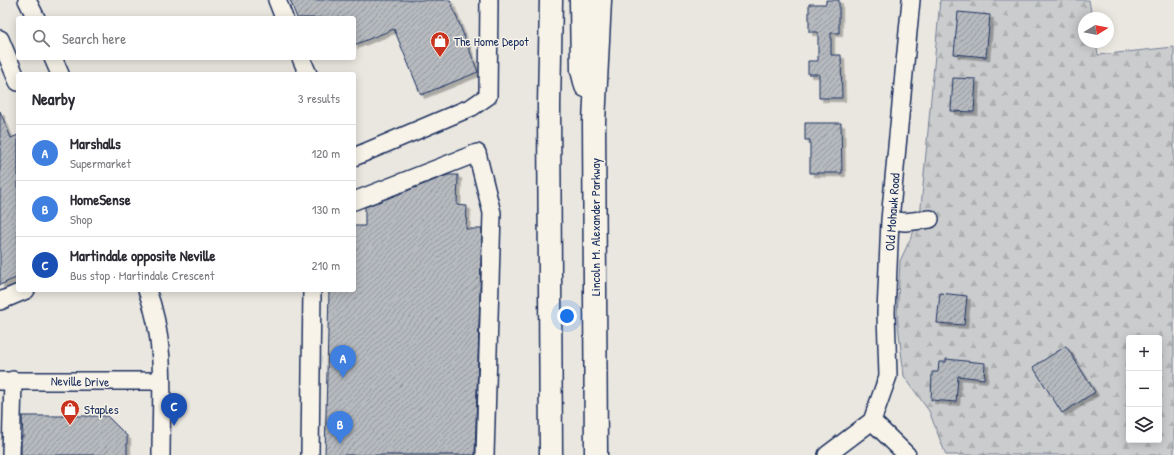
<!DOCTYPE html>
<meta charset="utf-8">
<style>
:root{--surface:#fff;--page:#f2f2f3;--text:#2b2b33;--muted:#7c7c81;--line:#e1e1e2;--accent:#111827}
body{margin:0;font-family:"Patrick Hand",sans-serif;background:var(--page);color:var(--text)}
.controls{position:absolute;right:12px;bottom:12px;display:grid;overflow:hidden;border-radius:4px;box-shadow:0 2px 10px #0003}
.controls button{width:36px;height:36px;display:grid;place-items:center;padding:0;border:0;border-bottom:1px solid var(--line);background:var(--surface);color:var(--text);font:20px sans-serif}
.compass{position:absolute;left:1078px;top:12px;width:36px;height:36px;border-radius:50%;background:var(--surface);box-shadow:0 2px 10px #0003;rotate:80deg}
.you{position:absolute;left:567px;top:316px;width:14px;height:14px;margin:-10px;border:3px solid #fff;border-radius:50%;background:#1a73e8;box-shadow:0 0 0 6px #1a73e833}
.badge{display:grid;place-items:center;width:26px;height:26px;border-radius:50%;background:var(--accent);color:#fff;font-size:13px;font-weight:700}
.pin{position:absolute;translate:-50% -33px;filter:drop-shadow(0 1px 2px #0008)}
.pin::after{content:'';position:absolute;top:21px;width:14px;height:12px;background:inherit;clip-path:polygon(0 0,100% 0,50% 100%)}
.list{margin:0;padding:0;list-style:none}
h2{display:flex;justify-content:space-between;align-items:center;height:52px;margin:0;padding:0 16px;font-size:17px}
h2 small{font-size:13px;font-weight:400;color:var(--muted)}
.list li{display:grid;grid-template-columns:26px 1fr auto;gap:12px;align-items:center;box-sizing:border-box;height:56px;padding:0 16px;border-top:1px solid var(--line)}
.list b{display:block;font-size:15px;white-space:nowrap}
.list p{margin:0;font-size:13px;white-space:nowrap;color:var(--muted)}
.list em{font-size:13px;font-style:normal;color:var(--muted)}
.icon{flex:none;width:22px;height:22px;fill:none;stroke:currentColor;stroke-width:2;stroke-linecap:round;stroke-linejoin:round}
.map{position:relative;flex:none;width:1174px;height:455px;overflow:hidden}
.search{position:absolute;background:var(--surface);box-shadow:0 2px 10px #0003;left:16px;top:16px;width:340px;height:44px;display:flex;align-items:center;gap:10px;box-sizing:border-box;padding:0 14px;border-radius:4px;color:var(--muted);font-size:15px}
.panel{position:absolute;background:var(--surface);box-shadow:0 2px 10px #0003;left:16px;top:72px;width:340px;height:220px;border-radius:4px}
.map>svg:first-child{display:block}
.forest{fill:url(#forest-firs);stroke:#737e96;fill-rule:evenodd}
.building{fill:url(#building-hatch);stroke:#1b2f5e;filter:url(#shadow)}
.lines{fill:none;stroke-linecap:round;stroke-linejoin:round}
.minor-casing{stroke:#1b2f5e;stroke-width:20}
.highway-casing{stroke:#1b2f5e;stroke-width:25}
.minor{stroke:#f7f3e8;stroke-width:17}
.highway{stroke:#f7f3e8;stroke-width:22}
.labels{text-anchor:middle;stroke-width:3;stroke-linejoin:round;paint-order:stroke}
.poi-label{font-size:13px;fill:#1b2f5e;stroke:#f7f3e8;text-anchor:start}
.street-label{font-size:13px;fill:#1b2f5e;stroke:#f7f3e8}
</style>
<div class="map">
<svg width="1174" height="455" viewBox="0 0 1174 455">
<defs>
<pattern id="forest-firs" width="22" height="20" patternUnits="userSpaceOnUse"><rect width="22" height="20" fill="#cbcccd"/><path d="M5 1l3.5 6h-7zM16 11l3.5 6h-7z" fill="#aeb0b2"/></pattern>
<pattern id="building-hatch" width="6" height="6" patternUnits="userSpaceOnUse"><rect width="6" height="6" fill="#b6babf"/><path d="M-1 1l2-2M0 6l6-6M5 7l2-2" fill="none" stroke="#93989e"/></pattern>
<filter id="shadow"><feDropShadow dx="3.5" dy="3.5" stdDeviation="0" flood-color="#0004"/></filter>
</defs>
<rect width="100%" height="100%" fill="#eae7e0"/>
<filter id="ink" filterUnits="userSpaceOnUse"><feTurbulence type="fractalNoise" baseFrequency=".025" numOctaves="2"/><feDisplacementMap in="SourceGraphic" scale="8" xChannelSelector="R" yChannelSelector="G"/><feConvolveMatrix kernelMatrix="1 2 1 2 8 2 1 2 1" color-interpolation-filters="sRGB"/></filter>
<g filter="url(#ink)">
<path class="forest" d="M940,0H1089L1092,18H1084V42H1096L1098,55L1174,47V455H946L929,411L904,376L897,316L900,261L920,218ZM1129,338H1159V440H1129Z"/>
<path class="building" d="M290,0H450L478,72L421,95L394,29L354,45V18H297Z
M826,0H839V33H831V55H841L842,98H819V74H808V61H818V32H809V4H826Z
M958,12L990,15L986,57L954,54Z
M953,78L976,79L974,112L951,111Z
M0,111L11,138L18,135V277L0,285Z
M805,123H841L842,173H810V140H805Z
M448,175H458L457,205L467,206L466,229H482L475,455H325L329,290H354V226H365V207Z
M940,293L967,296L964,325L937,323Z
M1066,346L1095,392L1062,413L1033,367Z
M946,359L985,363L984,379L958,376L956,402L931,400L932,372H938L939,362H946Z
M22,416H107L127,436V455H21V437H23Z"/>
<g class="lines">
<g class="minor-casing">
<path id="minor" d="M27,0L36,18
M277,0L284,18
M0,39L18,82
M53,58L60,74
M301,58L308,74
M354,157L472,107L488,96L489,0
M354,201L477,153L492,213L485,455
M890,220L905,222L930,219
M147,290C167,343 161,399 161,455
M0,301L26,290
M0,381H161
M872,421L907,455
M11,455L13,380
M310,455L312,290
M827,455L872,421L888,376L886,313L890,220L911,0"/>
</g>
<g class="highway-casing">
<path id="highway" d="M551,0L549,106L551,455
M581,0L582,70L586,86
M596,455L594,122L600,0"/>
</g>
<use href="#minor" class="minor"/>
<use href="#highway" class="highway"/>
</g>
</g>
<defs>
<g id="shop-pin" transform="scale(1)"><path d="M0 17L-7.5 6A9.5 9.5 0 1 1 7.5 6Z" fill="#c8321e" stroke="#f7f3e8"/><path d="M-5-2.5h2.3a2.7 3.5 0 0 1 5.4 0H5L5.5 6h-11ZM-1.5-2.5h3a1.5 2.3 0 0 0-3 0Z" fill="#fff"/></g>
</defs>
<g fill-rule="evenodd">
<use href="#shop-pin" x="440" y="41"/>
<use href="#shop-pin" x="70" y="409"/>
</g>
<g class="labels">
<g class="poi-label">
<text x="454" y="46">The Home Depot</text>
<text x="84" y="414">Staples</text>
</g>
<g class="street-label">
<text transform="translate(892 212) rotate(-86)" y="5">Old Mohawk Road</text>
<text transform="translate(595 227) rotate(-90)" y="5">Lincoln M. Alexander Parkway</text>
<text transform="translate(80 381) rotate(1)" y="5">Neville Drive</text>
</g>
</g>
</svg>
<div class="controls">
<button>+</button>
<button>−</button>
<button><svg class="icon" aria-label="layers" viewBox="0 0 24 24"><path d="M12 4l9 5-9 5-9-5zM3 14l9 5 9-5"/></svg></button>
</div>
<svg class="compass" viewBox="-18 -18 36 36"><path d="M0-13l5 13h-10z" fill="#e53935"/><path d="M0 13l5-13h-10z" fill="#7c7c81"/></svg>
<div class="you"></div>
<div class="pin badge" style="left:343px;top:378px;background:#3f7fe0">A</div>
<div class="pin badge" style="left:340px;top:444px;background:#3f7fe0">B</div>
<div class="pin badge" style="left:174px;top:426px;background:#1a4fb4">C</div>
<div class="search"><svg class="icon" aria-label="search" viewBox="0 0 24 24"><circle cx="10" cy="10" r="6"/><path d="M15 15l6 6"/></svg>Search here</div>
<section class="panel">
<h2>Nearby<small>3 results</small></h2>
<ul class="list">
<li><span class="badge" style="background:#3f7fe0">A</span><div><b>Marshalls</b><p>Supermarket</p></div><em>120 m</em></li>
<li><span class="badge" style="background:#3f7fe0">B</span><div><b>HomeSense</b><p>Shop</p></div><em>130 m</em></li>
<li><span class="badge" style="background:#1a4fb4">C</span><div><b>Martindale opposite Neville</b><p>Bus stop · Martindale Crescent</p></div><em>210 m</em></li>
</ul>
</section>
</div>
